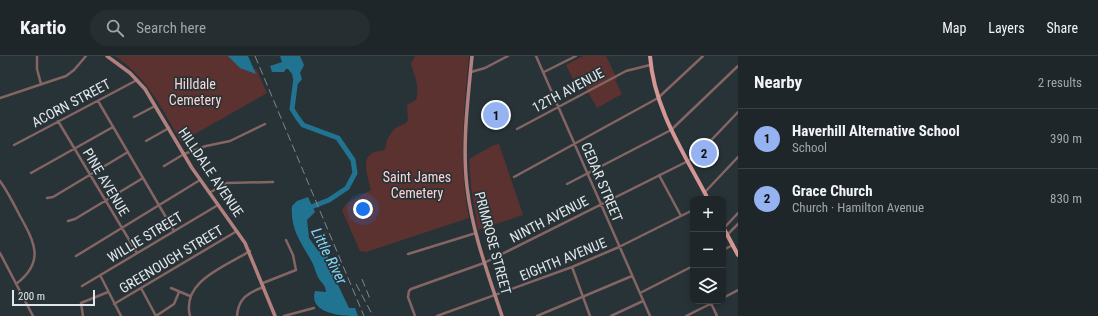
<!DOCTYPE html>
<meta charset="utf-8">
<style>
:root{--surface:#1e262a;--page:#262e32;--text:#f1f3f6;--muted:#a1a5a8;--line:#3c4347;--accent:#95b2f1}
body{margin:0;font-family:"Roboto Condensed",sans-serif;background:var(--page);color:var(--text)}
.controls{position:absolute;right:12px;bottom:12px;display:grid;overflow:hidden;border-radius:8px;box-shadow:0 2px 6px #0003}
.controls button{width:36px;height:36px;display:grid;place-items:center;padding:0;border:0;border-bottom:1px solid var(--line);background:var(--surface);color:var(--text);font:20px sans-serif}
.scale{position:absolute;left:12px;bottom:10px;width:83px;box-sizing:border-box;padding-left:4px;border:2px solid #e0e7ea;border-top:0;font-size:11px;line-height:14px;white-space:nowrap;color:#e0e7ea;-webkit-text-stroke:3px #283338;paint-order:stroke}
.you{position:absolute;left:363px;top:153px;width:14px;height:14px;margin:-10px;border:3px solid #fff;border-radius:50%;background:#1a73e8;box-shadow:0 0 0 6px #1a73e833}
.badge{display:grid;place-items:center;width:26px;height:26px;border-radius:50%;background:var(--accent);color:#111;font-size:13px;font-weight:700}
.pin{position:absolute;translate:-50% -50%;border:2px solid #fff;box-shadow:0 1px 4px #0006}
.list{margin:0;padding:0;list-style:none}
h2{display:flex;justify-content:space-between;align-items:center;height:52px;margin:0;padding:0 16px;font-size:17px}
h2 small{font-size:13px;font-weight:400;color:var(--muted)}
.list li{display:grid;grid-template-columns:26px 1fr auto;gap:12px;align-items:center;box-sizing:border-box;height:60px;padding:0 16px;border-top:1px solid var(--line)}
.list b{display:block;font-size:15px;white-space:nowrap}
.list p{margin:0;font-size:13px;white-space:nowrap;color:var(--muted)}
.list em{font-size:13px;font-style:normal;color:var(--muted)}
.icon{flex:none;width:22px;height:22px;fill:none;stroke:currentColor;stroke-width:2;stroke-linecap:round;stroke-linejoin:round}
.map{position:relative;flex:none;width:738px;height:260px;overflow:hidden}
header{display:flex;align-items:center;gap:24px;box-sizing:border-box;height:56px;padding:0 20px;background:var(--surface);border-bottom:1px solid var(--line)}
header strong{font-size:19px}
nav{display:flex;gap:22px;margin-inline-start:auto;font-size:14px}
.search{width:280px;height:36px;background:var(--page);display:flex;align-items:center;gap:10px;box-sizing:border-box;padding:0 14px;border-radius:22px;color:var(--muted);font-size:15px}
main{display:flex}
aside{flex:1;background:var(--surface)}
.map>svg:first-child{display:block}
.green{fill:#5c3231}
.water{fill:#207491}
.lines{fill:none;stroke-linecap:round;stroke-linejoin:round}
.river{stroke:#207491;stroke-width:5}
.minor{stroke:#846563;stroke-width:2.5}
.secondary{stroke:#b2817f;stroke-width:3.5}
.primary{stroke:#d59794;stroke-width:4}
.rail{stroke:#7f888c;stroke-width:1;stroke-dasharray:8 4;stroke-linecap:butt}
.labels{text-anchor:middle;stroke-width:3.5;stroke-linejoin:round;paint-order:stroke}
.park-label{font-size:14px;fill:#fdd3d1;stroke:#283338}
.street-label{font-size:14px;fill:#e0e7ea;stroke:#283338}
.water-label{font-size:15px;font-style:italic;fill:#83d8fb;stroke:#283338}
</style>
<header>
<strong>Kartio</strong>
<div class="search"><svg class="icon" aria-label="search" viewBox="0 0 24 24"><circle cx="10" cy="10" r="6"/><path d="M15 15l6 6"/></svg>Search here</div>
<nav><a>Map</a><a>Layers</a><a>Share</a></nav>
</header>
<main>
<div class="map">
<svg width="738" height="260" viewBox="0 0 738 260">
<rect width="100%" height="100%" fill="#283338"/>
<path class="green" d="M115,0H231L252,14L256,13L267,37L181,86C163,54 147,21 115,0Z
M415,0H469C464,54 458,107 469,162L366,196L360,195L342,154L347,147L371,134C369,124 359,101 375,96C378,95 381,95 385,94L387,84L394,73L406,67L408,64L407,49L416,44C420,31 415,21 411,8Z
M583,0H606L617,23L615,24L622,38L597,52L579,20L573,23L566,9Z
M499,88L523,159L478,174L471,131L469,103L492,90Z"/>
<path class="water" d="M228,0H248L256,18L240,12Z
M280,0H300L304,9L300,17L302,23L298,28L294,27L292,18L288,13H286L284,16H272L270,10L282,6Z
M308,141L315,156L307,164L309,182L319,196V186L325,176L329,210L349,252H355L358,260C343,260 308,258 315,235L326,236C326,230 322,227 319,223C316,218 315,213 313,208C302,187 290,175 292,150L297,145Z"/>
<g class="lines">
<path class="river" d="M296,22L292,53L297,61L303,69L338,82L353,104L355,117L347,132L329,144L306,153"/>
<path class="minor" d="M37,0V13L41,28
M536,0L650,260
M471,16L485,12L508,0
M544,16L576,0
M0,42L66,20L74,14L86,0
M98,45L174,175
M134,61L155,50
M58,65L137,197
M517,73L626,15L650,9
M146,85L169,72
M14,89L137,24
M164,110L184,98L206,90L230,85L265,68
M31,117L113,71
M659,119L681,160
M514,121L658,42L703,0
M0,125C8,136 14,148 20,160C35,187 45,206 16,228
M567,128L671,74L738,10
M705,136L738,101
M209,137L227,127L273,126
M47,142L53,141L128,96
M68,165L75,163L143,122
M724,172L738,157
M727,179L738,168
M723,194L733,189
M0,197L33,260
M408,198L476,177
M76,200L200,124
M572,211L590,260
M100,219L121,260
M263,227L296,214L293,199L286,184
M82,230L218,149
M141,232L156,260L174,248L179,236
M171,232L190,240
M640,237L693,210
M723,242L738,234
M711,247L717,260
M114,248L237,175
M83,260L81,247L108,236
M190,260C181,225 226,210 250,195
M237,260C238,242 249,236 264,231
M284,260L314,252
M415,260L408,241L409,235L411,233L484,207L688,105L699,97L738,56
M437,260L572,211L619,191L693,154
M537,260L632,220
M611,260L643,245
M686,260L716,245"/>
<path class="secondary" d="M107,0L130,17L145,33L192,112L245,187L275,260
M472,0C468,43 462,88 467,131C472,175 488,218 502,260"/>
<path class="primary" d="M650,0C654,53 684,97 708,143
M723,171L738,199"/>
<path class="rail" d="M255,0L364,260
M362,223L370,243
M356,228L373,260"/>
</g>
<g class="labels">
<g class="park-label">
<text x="195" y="33">Hilldale<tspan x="195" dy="16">Cemetery</tspan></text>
<text x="417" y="126">Saint James<tspan x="417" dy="16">Cemetery</tspan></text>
</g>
<g class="street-label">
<text transform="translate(568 34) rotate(-28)" y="5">12TH AVENUE</text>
<text transform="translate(71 47) rotate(-28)" y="5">ACORN STREET</text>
<text transform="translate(211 116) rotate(56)" y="5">HILLDALE AVENUE</text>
<text transform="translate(106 126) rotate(59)" y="5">PINE AVENUE</text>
<text transform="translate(602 126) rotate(67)" y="5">CEDAR STREET</text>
<text transform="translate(549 163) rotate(-27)" y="5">NINTH AVENUE</text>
<text transform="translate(145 181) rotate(-31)" y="5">WILLIE STREET</text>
<text transform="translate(493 187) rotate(75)" y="5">PRIMROSE STREET</text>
<text transform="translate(171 203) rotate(-31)" y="5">GREENOUGH STREET</text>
<text transform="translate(563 203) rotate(-22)" y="5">EIGHTH AVENUE</text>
</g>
<g class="water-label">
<text transform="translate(329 200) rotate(63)" y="5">Little River</text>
</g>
</g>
</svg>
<div class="controls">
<button>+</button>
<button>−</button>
<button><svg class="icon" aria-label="layers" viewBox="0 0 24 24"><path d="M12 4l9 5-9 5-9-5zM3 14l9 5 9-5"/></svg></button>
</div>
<div class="scale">200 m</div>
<div class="you"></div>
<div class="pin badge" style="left:496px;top:59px">1</div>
<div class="pin badge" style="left:704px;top:97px">2</div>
</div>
<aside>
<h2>Nearby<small>2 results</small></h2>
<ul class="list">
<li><span class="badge">1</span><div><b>Haverhill Alternative School</b><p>School</p></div><em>390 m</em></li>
<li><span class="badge">2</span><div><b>Grace Church</b><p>Church · Hamilton Avenue</p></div><em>830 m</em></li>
</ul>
</aside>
</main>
